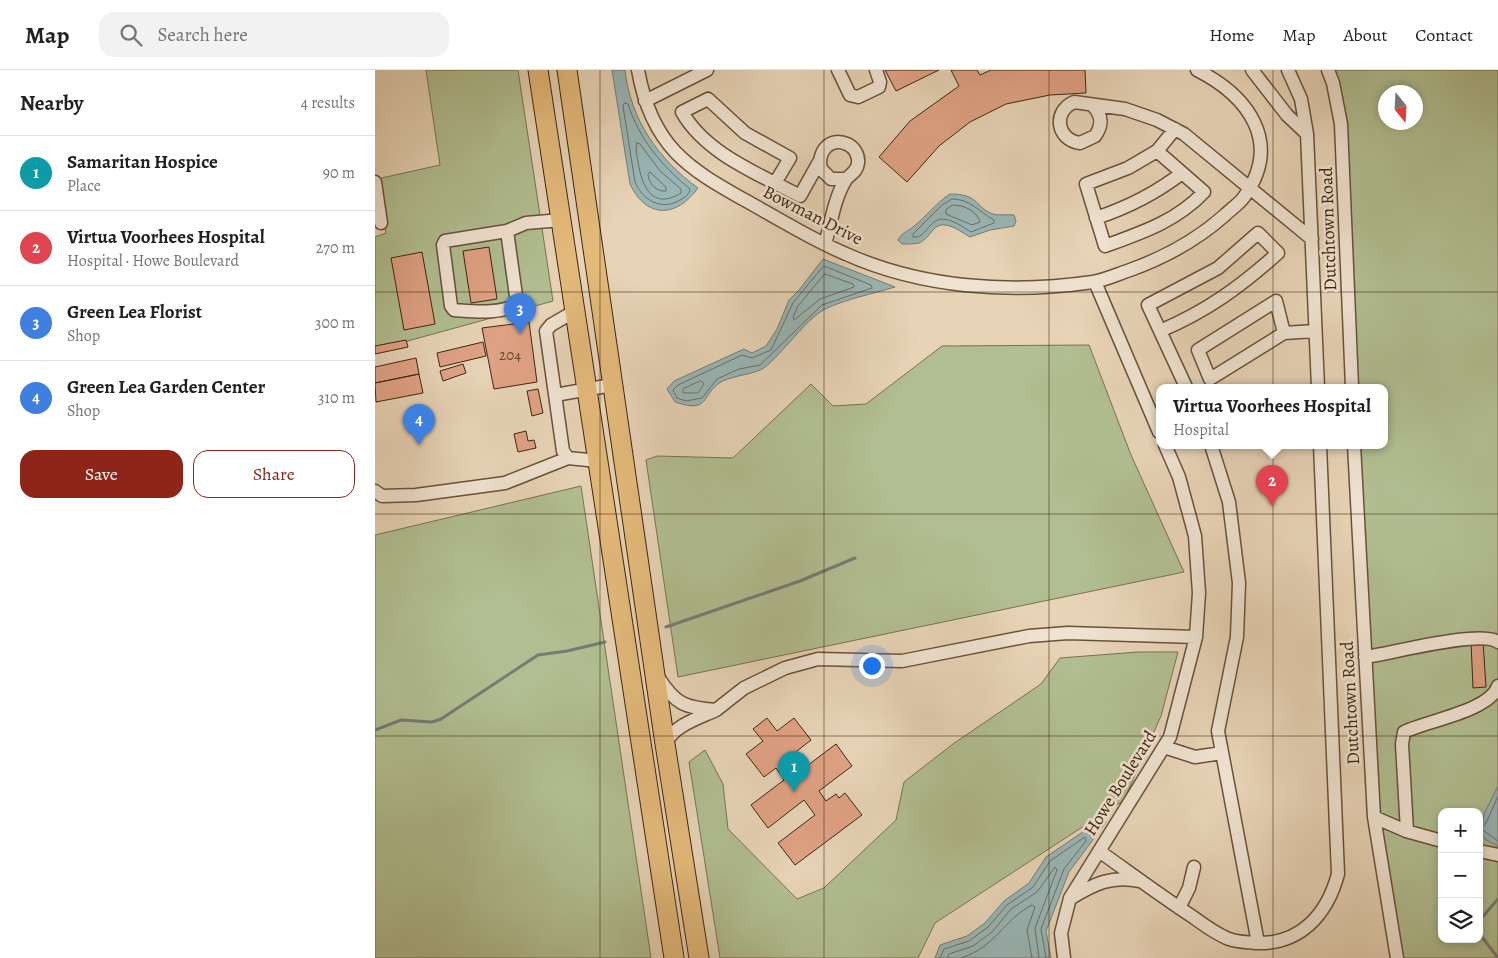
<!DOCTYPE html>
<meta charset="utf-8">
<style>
:root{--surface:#fff;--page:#f2f2f2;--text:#202124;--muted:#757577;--line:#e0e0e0;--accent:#8f2418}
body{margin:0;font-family:Alegreya,serif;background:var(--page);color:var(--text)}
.controls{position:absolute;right:15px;bottom:15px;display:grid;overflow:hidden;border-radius:10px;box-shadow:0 2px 8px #0003}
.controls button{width:45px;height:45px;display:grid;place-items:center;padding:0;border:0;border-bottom:1px solid var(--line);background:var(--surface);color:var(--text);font:25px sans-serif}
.compass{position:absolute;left:1003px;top:15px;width:45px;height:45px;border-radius:50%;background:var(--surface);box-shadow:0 2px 8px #0003;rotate:162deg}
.you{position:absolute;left:496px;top:595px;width:18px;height:18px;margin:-12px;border:4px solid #fff;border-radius:50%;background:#1a73e8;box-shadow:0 0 0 8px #1a73e833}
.badge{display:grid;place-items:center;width:32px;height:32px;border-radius:50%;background:var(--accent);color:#fff;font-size:16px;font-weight:700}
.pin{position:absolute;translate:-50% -41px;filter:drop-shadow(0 1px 2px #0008)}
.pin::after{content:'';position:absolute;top:26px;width:18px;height:15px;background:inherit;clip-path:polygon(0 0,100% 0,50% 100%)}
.popup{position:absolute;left:781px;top:314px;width:232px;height:65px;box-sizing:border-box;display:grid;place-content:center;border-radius:10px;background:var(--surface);filter:drop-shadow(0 1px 4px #0005);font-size:16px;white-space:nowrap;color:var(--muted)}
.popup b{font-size:19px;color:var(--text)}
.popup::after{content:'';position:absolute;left:50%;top:100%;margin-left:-10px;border:10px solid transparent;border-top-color:var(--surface)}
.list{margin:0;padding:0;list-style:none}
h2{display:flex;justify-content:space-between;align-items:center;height:65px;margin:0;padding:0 20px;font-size:21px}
h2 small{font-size:16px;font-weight:400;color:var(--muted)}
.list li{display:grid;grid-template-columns:32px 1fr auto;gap:15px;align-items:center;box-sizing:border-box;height:75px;padding:0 20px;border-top:1px solid var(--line)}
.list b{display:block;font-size:19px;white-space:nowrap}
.list p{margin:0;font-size:16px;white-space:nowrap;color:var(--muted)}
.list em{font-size:16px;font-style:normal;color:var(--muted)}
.actions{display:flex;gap:10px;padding:15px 20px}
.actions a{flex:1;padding:11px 0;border:1px solid var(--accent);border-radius:15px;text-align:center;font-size:18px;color:var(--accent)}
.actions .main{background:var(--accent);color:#fff}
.icon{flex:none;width:28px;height:28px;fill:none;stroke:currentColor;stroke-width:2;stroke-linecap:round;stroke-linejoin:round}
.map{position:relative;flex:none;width:1123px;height:888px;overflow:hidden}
header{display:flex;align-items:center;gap:30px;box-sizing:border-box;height:70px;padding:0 25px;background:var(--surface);border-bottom:1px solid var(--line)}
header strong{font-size:24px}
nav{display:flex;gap:28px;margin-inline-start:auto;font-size:18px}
.search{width:350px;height:45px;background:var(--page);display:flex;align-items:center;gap:12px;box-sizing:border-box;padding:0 18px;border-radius:15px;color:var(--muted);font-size:19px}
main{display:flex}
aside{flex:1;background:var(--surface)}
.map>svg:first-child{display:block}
.green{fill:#b1be91;stroke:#787251;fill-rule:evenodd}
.water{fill:#99b6b6;stroke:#757c74}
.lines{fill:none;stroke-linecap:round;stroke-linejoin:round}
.shore{stroke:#6c6e64;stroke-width:1}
.stream{stroke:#757c74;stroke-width:3}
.building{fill:#dfa284;stroke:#3f2611}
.minor-casing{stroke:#69513a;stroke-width:15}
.highway-casing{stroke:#3f2611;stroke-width:21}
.minor{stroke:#efe2d0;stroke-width:12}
.highway{stroke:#e4ba7b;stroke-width:19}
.grid{fill:none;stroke:#3f2611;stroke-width:1;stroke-opacity:0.55}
.labels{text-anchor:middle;stroke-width:5;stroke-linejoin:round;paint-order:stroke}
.number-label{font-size:15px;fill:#67452e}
.street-label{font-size:18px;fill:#3f2611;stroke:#efe2d0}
</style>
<header>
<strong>Map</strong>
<div class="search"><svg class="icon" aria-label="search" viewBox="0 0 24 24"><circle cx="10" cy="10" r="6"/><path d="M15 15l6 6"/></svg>Search here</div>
<nav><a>Home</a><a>Map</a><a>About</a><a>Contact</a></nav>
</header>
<main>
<aside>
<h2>Nearby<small>4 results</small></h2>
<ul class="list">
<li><span class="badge" style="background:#0f9aa8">1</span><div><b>Samaritan Hospice</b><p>Place</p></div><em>90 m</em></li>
<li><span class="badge" style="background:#e0444e">2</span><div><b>Virtua Voorhees Hospital</b><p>Hospital · Howe Boulevard</p></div><em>270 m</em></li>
<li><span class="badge" style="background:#3f7fe0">3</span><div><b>Green Lea Florist</b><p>Shop</p></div><em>300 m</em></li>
<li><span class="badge" style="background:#3f7fe0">4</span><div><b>Green Lea Garden Center</b><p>Shop</p></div><em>310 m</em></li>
</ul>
<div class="actions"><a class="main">Save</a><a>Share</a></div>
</aside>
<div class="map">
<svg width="1123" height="888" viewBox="0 0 1123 888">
<rect width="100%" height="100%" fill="#e7d3b6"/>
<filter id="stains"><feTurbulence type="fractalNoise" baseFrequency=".004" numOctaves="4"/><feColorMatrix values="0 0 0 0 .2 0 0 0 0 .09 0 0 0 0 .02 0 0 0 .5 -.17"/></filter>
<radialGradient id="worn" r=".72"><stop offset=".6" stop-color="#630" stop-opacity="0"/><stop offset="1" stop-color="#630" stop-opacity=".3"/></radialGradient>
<path class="green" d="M51,0H143L178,231L0,280V167L11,163L2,109L65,95Z
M953,0H1123V888H1022L999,747L979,375H1010V317H977L966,54ZM1011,22H1040V52H1011ZM1067,742H1104V869H1067Z
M714,275L756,385L809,502L303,607L271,390L282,386L358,388L436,314L458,336L491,334L567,276Z
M206,416L276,888H0V465Z
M763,582H803L786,646L749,730L560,853L543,888H345L314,692L330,680L348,714L353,759L422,829L449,818L521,750L529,712L578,674L666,614L685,588Z"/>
<path class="water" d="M237,0H250C255,49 284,90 323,118C302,147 272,150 255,114Z
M575,124C605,124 599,137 618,144C624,146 632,144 639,145L641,151L639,156L615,160L595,167C586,162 569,148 559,159C554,164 551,170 544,173C539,174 532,174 527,174L523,170C527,162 532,162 538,157C552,146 561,133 575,124Z
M448,189L520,217C497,224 471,229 450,239C430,250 409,282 389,298C381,304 359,305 346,312C325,325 336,344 300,332L292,319L299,311L369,279L377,283L391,276L402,259L414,230L424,220Z
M1123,716V776L1111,770L1106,764L1109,744Z
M728,748L731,752L694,802L671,861L676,888H560L565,875L592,866L610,853L629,831L654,813L671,787Z"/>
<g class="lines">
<path class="shore" d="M250,33L253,34C264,69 287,96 315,119C314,124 311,127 305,130C287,141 268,131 260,112L248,36Z
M262,73L265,74L285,101L306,119V123C277,141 267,116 263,92C262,86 260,79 262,73Z
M275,102L291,117V121C282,122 274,114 273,105Z
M577,129C596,129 604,142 619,150V153L596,162C588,157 577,149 567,149C553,150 551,169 538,167V164L566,136Z
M578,135C589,135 602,141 605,152L597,155L571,144V140Z
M449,196L496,215L497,218L447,235L385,295L364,299L342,309L327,328L311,331L302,328L298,320L303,315L367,285L377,288L396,280L418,233Z
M450,204L478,214L479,217L445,229L419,250L418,247L423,236Z
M326,311L329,314L323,323H308V319Z
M1123,726L1111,753L1106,759L1123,771
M565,888L569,879L594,871L613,857L632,835L658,817L675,791L710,767L711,771L689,799L666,859L671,888
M572,888L574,884L598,876L617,862L636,839L662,822L680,797L682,800L660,858L664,888
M586,888C621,877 628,850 657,835L660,837L652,860L657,888"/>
<path class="stream" d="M291,557L425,511L480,488
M0,660L26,650L57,652L66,649L163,585L192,581L230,572
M1104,851L1123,829
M1104,863L1123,888"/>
</g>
<path class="building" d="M510,0H564L521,21Z
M576,0H602L605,5L616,0H710L711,23L675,25L631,34L595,52L564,76L532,112L504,87L535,51L584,16Z
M114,177L122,229L96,233L88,181Z
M47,182L60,254L29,260L16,188Z
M154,252L162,312L119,319L107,258Z
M31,270L33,277L0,284V276Z
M108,272L111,286L65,297L62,283Z
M41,288L44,304L0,313V297Z
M88,294L91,303L68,311L65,301Z
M44,304L48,323L1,332L0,313Z
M163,319L168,343L157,346L152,321Z
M151,361L153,371L159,370L161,378L143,382L139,364Z
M1108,571L1111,617L1098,618L1096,572Z
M392,648L402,661L419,648L436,670L413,688L424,702L461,674L477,696L444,721L451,731L461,724L464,728L470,723L487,745L420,795L403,773L440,745L429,730L393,758L376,735L409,710L401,698L389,707L371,684L388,671L378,659Z"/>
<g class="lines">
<g class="minor-casing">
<path id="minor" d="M263,0C278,85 321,102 389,141C416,156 442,172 471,184C547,218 635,224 718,212C730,210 743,204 755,200C791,187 822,170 850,145C856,139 864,134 869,127C908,72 873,26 822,0
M463,0L475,25L483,27L504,17L505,12L501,0
M877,0L912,45L932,64
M913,0L926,29L932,64L943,317
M953,0L958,13L966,54L977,317
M270,31L332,0
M718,36C727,45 728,55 720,66L705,73C682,70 677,42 699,32L750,39L782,50L809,64L937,169
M782,81L829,122C802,151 766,163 730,176L711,114L753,98L782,81L800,59
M0,112L6,153
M400,113L415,88L370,63L333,29L307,42C331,84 384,104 425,126L444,92
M721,148C754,137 780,124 807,103
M132,161L142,233C129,245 96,241 79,240L76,236L68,175L70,171L132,161L151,153L186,150
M450,174C456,154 459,129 470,111C474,104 482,103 483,93C484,85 479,77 472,74C454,66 442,83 446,99L456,109H471
M720,212L784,362
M200,241L176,255L171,261L188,381L193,388L223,391
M785,261C832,241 865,217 903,183L883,163L843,198L773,235L811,317
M909,263L901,231L823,280L835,309L909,263L940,261
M180,325L237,315
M836,375L854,432L864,513L862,567L843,661L883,873
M979,375L999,747L1022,888
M0,421L7,426L41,425L130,413L193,388
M990,587C1014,584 1107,559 1123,572
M283,607C300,634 310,638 341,640C324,648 299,655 290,674
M341,640L369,618L410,598L443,589L527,591L654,566L693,563L821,567
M789,677L820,687L847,683
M999,747L1031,761L1067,771
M1032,761L1027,674L1029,662C1051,651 1115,641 1123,616
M724,781C755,803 786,826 818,847C829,855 841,864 854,869C862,872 871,872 880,873C925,875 952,845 963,804L945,375
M1104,781L1123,785
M696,828C719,814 737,805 764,811
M804,838L814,818L819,797
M689,888L686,863L695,828L795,667L821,567L824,523L820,466L804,407L790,375"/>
</g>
<g class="highway-casing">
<path id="highway" d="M163,0L299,888
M192,0L290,674L324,888"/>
</g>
<use href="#minor" class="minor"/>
<use href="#highway" class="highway"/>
</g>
<path class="grid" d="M225,0V888M449,0V888M674,0V888M898,0V888M0,222H1123M0,444H1123M0,666H1123"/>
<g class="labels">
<g class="number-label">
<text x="135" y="290">204</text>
</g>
<g class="street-label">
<text transform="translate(438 145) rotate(27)" y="6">Bowman Drive</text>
<text transform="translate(953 159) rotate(-92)" y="6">Dutchtown Road</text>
<text transform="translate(975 633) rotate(-93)" y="6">Dutchtown Road</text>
<text transform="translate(745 713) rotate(-58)" y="6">Howe Boulevard</text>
</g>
</g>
<rect width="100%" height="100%" filter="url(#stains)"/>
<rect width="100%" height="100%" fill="url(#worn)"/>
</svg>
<div class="controls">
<button>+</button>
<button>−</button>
<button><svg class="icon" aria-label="layers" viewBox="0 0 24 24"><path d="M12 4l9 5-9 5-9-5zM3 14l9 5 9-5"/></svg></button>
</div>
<svg class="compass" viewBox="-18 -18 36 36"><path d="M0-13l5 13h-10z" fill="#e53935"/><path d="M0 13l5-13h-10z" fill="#757577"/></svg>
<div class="you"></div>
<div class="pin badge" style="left:419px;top:722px;background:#0f9aa8">1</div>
<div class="pin badge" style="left:897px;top:436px;background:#e0444e">2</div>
<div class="popup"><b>Virtua Voorhees Hospital</b>Hospital</div>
<div class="pin badge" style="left:145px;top:264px;background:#3f7fe0">3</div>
<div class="pin badge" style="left:44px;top:375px;background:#3f7fe0">4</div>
</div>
</main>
